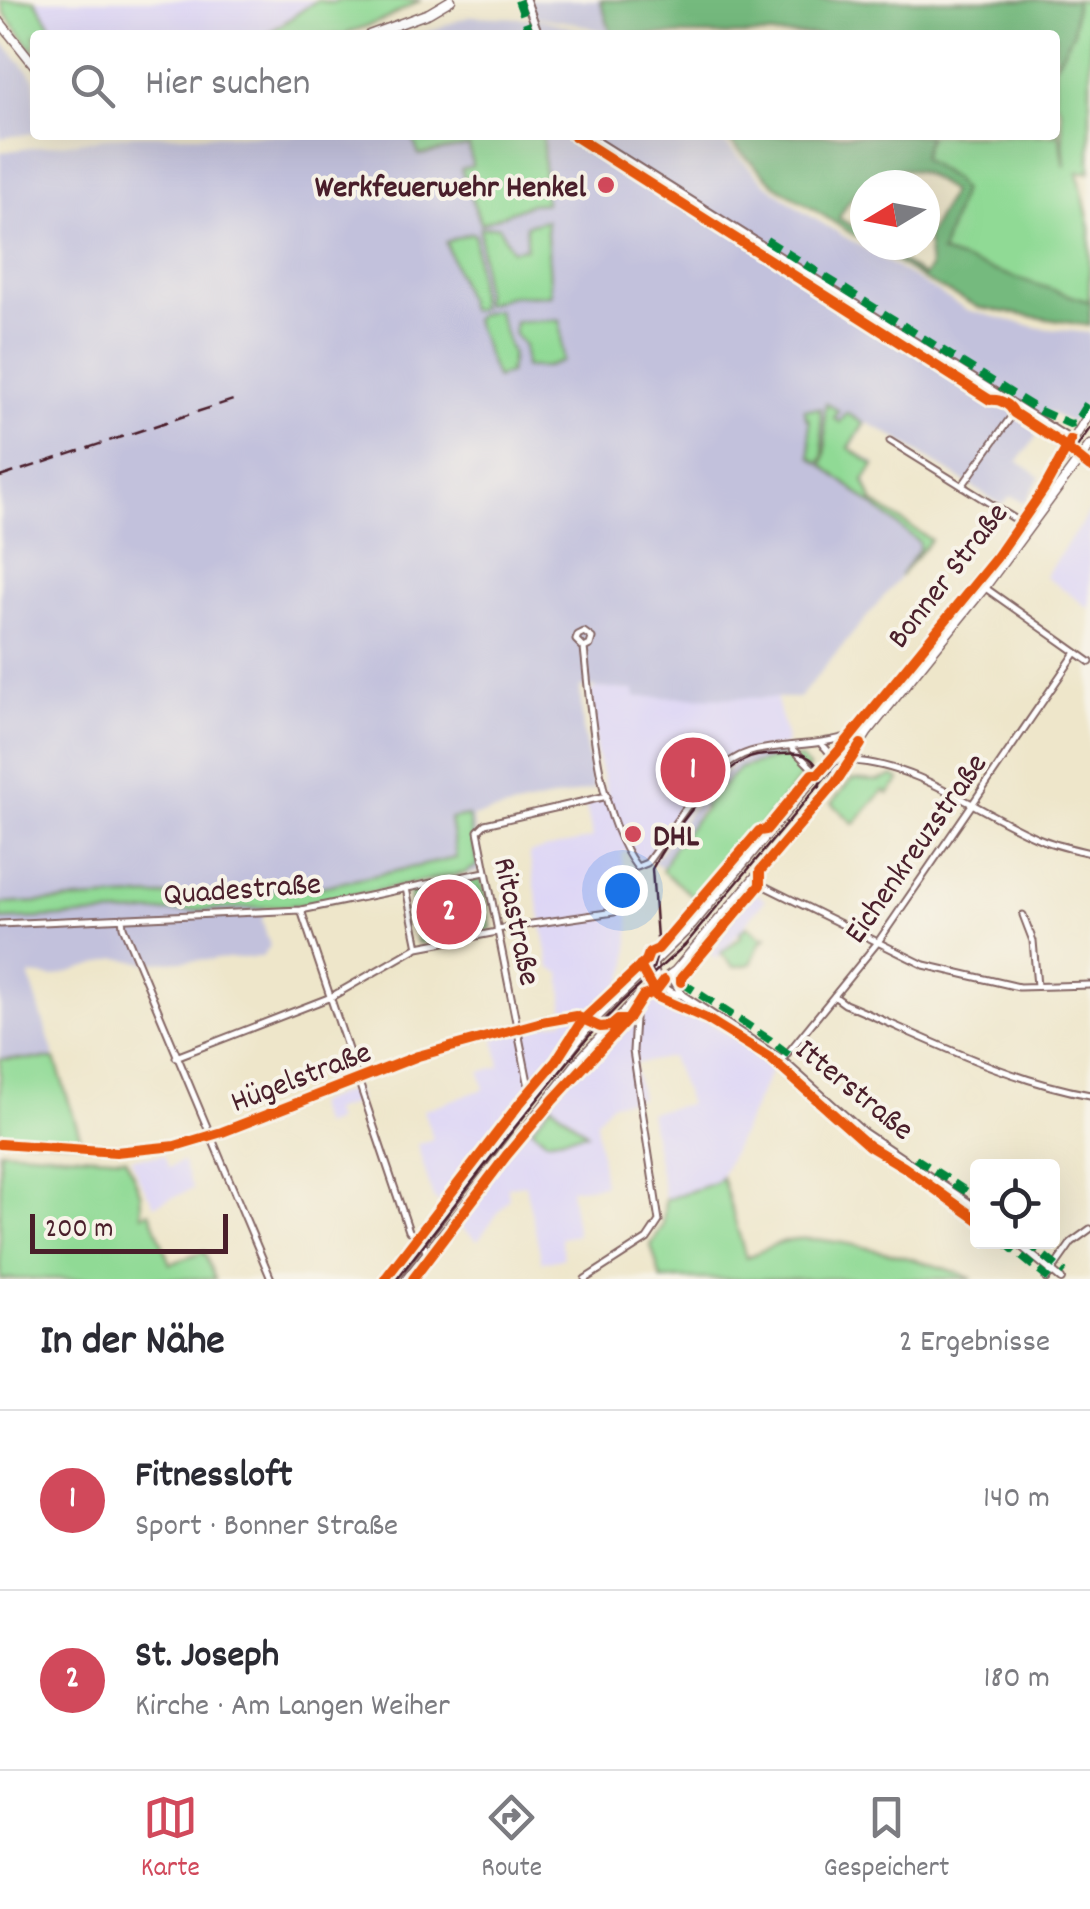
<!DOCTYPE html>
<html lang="de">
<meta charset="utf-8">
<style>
:root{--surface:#fff;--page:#f7f7f7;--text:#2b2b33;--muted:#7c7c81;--line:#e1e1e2;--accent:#d1495b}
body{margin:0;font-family:Dekko,sans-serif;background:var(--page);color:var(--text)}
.controls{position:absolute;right:30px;bottom:30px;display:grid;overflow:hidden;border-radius:10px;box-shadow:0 10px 40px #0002}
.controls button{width:90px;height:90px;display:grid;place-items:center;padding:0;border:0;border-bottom:2px solid var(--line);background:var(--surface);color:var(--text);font:50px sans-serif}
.compass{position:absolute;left:850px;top:170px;width:90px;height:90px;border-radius:50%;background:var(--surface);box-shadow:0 10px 40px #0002;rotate:260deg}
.scale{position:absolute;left:30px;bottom:25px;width:198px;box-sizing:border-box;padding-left:10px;border:5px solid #4a1f2b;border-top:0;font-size:28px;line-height:35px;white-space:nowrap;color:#4a1f2b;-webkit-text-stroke:8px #f7f3e8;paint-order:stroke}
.you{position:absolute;left:622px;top:890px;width:35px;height:35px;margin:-25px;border:8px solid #fff;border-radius:50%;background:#1a73e8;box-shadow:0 0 0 15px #1a73e833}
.badge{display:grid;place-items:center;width:65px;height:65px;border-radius:50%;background:var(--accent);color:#fff;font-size:32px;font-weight:700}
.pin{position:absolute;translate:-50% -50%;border:5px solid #fff;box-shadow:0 2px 10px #0006}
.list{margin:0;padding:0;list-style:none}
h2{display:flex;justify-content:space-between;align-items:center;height:130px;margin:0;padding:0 40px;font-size:42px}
h2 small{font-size:32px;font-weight:400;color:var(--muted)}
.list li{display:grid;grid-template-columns:65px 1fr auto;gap:30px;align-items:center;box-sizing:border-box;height:180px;padding:0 40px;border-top:2px solid var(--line)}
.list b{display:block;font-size:38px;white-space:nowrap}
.list p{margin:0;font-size:32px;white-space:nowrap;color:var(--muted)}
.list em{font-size:32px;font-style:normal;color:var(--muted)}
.icon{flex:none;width:55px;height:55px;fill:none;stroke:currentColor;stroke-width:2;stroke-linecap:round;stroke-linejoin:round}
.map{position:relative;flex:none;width:1090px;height:1279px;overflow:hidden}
.search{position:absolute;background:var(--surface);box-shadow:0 10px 40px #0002;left:30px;right:30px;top:30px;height:110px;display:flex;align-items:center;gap:25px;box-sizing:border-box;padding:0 35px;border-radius:10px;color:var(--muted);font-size:38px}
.sheet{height:490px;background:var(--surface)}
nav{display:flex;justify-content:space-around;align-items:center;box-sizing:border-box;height:140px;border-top:2px solid var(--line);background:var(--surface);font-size:28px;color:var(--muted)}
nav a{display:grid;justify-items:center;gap:5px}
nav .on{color:var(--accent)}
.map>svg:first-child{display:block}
.built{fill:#ddd5f6}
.industrial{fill:#c2c1dc}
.green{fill:#90da95;stroke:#6d7c60;stroke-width:2.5}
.forest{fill:#74ba7e;stroke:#5f6c54;stroke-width:2.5}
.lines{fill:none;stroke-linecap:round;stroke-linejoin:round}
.minor-casing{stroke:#836563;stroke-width:9}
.tertiary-casing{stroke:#836563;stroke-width:10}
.secondary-casing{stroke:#836563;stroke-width:11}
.minor{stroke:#fff;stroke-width:5}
.tertiary{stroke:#fff;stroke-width:6}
.secondary{stroke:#fff;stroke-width:8}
.tram{stroke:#4a1f2b;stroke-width:2.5}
.rail{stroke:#4a1f2b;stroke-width:2.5;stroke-dasharray:15 8;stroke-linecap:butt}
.quiet{stroke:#00873e;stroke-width:8;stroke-dasharray:15 8;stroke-linecap:butt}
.cycleway-casing{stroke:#f7f3e8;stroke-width:16}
.cycleway{stroke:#e8590c;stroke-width:10}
.poi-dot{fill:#d1495b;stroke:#f7f3e8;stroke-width:4}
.labels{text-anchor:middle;stroke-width:8;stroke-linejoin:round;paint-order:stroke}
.poi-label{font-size:32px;font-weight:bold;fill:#4a1f2b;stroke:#f7f3e8;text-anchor:end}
.street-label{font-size:32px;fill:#4a1f2b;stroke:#f7f3e8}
</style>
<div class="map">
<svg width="1090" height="1279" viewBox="0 0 1090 1279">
<rect width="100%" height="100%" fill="#f7f3e8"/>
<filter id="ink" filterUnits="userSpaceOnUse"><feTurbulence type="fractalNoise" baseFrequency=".01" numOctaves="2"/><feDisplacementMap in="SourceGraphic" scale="20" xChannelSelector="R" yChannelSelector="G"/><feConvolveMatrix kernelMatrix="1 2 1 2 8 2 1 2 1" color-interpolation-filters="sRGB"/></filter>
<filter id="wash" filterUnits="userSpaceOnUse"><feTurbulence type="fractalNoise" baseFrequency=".0048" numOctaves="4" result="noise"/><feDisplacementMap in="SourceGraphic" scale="40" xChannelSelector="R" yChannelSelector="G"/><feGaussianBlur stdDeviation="2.25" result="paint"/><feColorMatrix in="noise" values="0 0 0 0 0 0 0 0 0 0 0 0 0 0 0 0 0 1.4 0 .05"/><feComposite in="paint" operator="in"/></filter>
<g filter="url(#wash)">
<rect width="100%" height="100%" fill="#eee6ca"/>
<path class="built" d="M0,0H421L386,19L342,35H35V53L5,14Z
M1090,511V609L1045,576Z
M596,688L635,690L636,697L776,696L787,740L785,746L754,750L717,771L648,861L638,859L630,850L621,853L630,928L628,966L619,990L596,1014L580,1015L581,1031L445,1208L433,1198L417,1144L433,1139L423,1110L484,1089L480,1072L500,1066L495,1038L565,1020L561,973L550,968L529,853L593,838L585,803L608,797L596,751L590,692Z
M752,890L765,900L717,959L705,950Z
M649,991L684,1006L774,1064L718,1182L665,1200L649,1112L689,1104L671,1057L634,1064L641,1098L611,1103L596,1121L604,1185L570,1189L577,1235L561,1238L564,1258L542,1262L525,1184L507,1186L509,1198L478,1240L455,1223L507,1153L608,1033Z
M355,1088L359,1102L332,1111L335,1121L322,1126L314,1104Z
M164,1155L169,1168L182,1161L193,1189L154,1205L139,1179L131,1158Z"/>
<path class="industrial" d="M528,0H600L612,35L576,23L533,16Z
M471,16L541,19L597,35H418Z
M0,39L35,79V133L0,138Z
M129,135H716L765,183L802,211L967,310L1040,328L1090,333V396L1071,423L1049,412L1033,442L1018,461L1040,477L1025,502L1011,496L1001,505L893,436L867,423L851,448L876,464L866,481L873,502L931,540L799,698L636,697L634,690L580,687L583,731L594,789L472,817L482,866L479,872L305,907L265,908L262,921L270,946L262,957L146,963L117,958L53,977L29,975L55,1059H0V152Z
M784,751L795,758L779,757L744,765L703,806L662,867L653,862L694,806L735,763L756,754Z"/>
<path class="green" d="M0,0H35L57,35H35V53L5,14Z
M317,0L332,3L337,0H421L386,19L342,35H266Z
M1076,0H1090V172H1078L1090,229L1089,303L940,253L962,190L922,158L929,135H1055V110L1065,167L1061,110L1055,99V66L1073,33Z
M411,135H543L545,203L530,204L481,224L461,169L472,166L469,146L419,155Z
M546,220L551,295L509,296L484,305L480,228L498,226L512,250L526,248V225Z
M470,233L475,234L479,308L470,311L446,242Z
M497,310L512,355L509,373L496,378L474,320L477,315Z
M560,320L563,361L546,367H525L524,345L514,333L515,322Z
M826,403L839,411L834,418L840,422L847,413L864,424L849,448L874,465L864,481L873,502L931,540L900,576L919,549V542L822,465C831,448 821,422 826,403Z
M820,408L824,457L819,463L811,457L809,419L806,418L805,409Z
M779,757L801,759L809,768L739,854L735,851L731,855L734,859L699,901L662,871L672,849L705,808L703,806L740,768Z
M893,776L900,780L888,794L884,790L854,824L832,803L852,779L877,781Z
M468,816L478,865L465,873L307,905L0,920V904L316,888L456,858L450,819Z
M481,878L491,929L418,943L409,892Z
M747,926L763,938L768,936L760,943L751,964L734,967L721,953L741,937L740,932Z
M0,1059H55L82,1142L0,1136Z
M552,1104L555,1107L587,1133L546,1140L532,1128Z
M0,1150L126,1158L140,1192L142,1215L150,1212L170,1264L204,1252L215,1279H0Z
M722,1177L746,1258C762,1251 780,1240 797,1239C836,1236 937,1264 973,1279H661L651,1245L663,1226L665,1200L717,1182Z"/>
<path class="forest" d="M600,0H1076L1073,33L1055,66V35H612Z
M723,135H932L928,137L922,158L953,179L962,190L941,253L1090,302V326L980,308L924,280L869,245H876L924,276L930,268L927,237L951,192C941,185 928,174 916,171C879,161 854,189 839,218L865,234V242L775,185Z"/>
</g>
<g filter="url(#ink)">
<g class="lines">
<g class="minor-casing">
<path id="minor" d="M890,441L1020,522
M962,486L1018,407
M984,587L1090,662
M584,648L576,640L578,635L584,632L592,638L590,645L584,648C591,713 597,814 637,867L647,863C673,829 708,764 750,752C783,743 815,747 849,736
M822,745C831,751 838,769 833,779
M792,748L818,774
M851,761C918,764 978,812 1038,838C1054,845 1073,849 1090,853
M752,880L924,965L1019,987L1090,985
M406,888L418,947
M301,910L409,1231L424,1245L426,1252
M1023,915L1033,941L1037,986
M122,918L123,927L271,1279
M0,924L301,910L485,872
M497,929L614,912
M834,996L845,1004C924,1037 1005,1080 1090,1095
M176,1057L331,997L418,947L497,932
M782,1060L878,942L1075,654
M531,1097L478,831L485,824L607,796
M1052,1174L1055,1172
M585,1279L647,1239L659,1221L633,1051L636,1002
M1046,1279L1072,1242L1090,1229"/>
</g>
<g class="tertiary-casing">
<path id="tertiary" d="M526,0L539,35
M587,135L1071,440
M654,963C653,978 666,994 682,995L782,1060L863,1132L978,1209
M675,971L674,981L682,995
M0,1144L116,1152L175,1146L222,1132L418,1056L542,1022L576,1016L598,1026L609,1027
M1016,1242L1061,1279"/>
</g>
<g class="secondary-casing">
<path id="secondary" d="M0,22L35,66
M369,35L429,13L451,0
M393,1279L591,1023L692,925L972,588L1044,489L1090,412
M407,1279L580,1059L636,999L675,971L836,782L867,733L985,587L1090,445"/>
</g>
<use href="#minor" class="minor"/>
<use href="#tertiary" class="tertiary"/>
<use href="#secondary" class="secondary"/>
<path class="tram" d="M651,975L658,952L652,869C668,838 712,777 743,761C755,754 768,755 781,754C799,752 812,754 820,771V788
M397,1279L502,1143L590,1035L622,1002L685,945L843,756L886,696L1002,555L1090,428"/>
<path class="rail" d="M0,477L233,400"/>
<path class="quiet" d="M518,0L531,35
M766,240L1040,411L1070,424L1075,423L1090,399
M681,982L770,1040L792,1057
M915,1158L978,1199
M1004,1242L1049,1279
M1027,1242L1065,1273"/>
<g class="cycleway-casing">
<path id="cycleway" d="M573,135L990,400C1000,399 1010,404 1014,413L1059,442L1090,467
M640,966L657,997L707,1019L770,1058L869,1146L904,1167L978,1220
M681,982V978L760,885V871L836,782L861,744
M0,1144L116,1152L175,1146L222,1132L418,1056L542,1022L576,1016L600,1027L611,1026L618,1020H627
M385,1279L520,1103L556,1061L581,1022L646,961L649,953L658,949L759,831L766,830L812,774H818L842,747L997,557L1044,489L1071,440
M413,1279L506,1156L553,1100L629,1018L643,996L655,992L664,980"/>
</g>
<use href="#cycleway" class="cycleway"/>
</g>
</g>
<g class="poi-dot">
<circle cx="606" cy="185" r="10"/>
<circle cx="633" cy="834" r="10"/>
</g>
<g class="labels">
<g class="poi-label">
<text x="586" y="196">Werkfeuerwehr Henkel</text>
<text x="653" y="845" text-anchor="start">DHL</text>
</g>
<g class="street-label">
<text transform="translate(946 574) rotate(-52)" y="11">Bonner Straße</text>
<text transform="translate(914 847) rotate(-55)" y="11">Eichenkreuzstraße</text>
<text transform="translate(242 887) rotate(-4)" y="11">Quadestraße</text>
<text transform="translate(519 921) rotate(78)" y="11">Ritastraße</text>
<text transform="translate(300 1075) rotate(-21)" y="11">Hügelstraße</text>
<text transform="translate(856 1088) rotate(39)" y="11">Itterstraße</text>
</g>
</g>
</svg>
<div class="controls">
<button><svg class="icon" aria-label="locate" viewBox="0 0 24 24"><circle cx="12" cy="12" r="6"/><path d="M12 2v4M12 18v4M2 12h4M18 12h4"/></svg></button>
</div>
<svg class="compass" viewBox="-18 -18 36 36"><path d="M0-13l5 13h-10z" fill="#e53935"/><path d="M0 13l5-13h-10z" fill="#7c7c81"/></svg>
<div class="scale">200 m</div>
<div class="you"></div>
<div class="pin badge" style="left:693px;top:770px">1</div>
<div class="pin badge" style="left:449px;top:912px">2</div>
<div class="search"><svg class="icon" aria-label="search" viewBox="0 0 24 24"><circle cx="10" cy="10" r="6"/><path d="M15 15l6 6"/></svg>Hier suchen</div>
</div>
<section class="sheet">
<h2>In der Nähe<small>2 Ergebnisse</small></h2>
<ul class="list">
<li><span class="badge">1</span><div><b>Fitnessloft</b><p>Sport · Bonner Straße</p></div><em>140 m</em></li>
<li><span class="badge">2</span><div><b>St. Joseph</b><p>Kirche · Am Langen Weiher</p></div><em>180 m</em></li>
</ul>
</section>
<nav>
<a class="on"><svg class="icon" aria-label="map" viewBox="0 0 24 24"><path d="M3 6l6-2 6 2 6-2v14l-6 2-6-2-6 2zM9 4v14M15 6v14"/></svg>Karte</a>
<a><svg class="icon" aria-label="directions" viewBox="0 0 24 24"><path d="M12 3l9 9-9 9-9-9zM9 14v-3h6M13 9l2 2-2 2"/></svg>Route</a>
<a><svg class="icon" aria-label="saved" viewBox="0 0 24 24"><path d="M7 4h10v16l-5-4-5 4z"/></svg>Gespeichert</a>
</nav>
